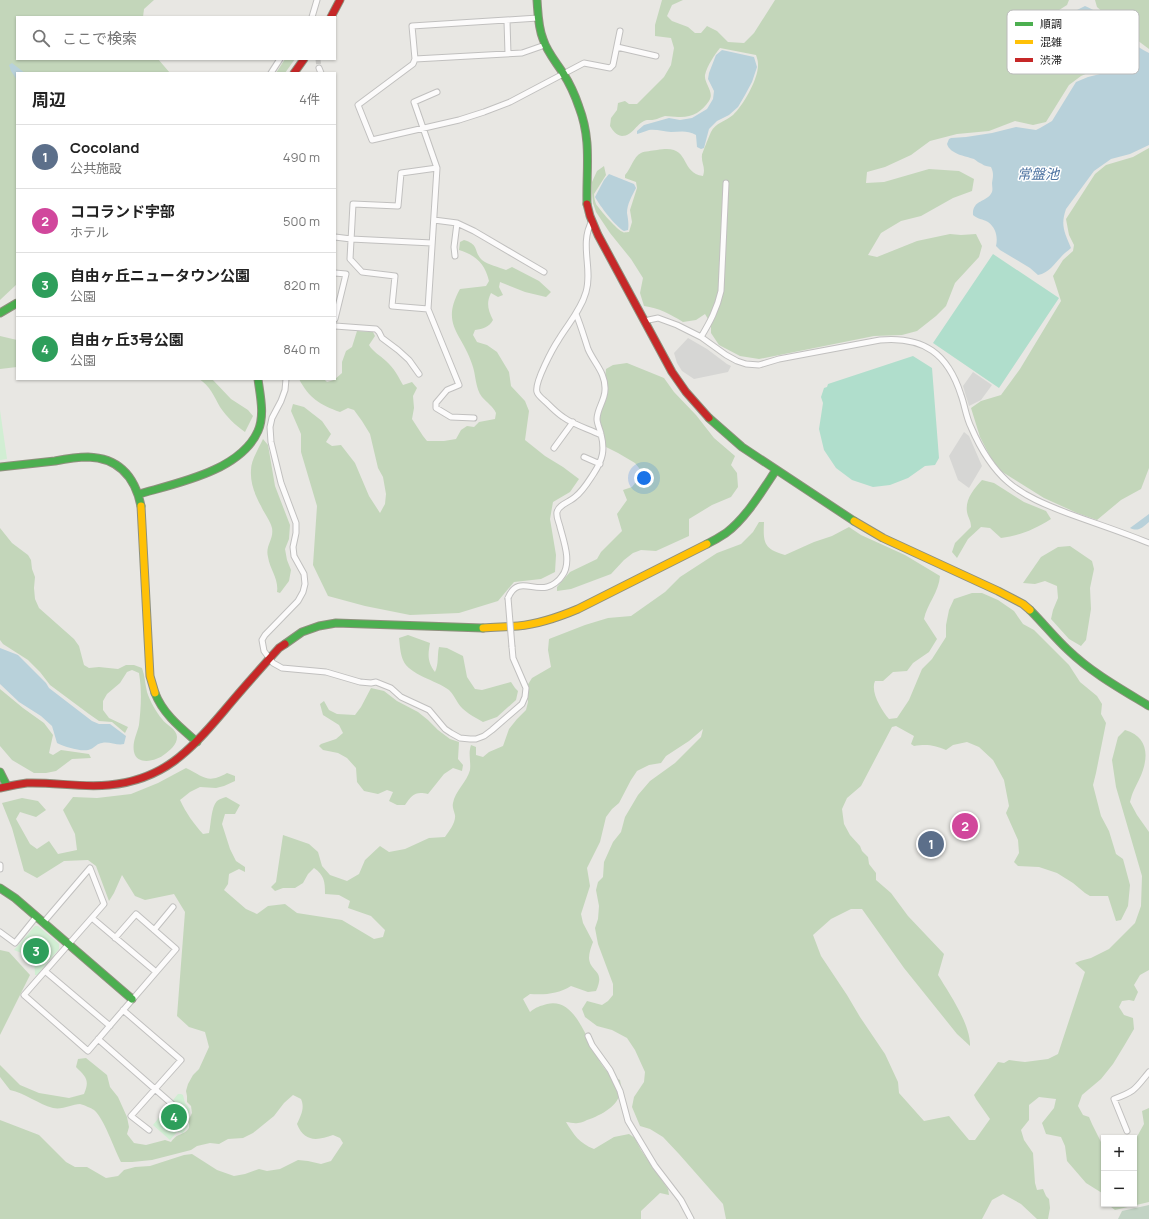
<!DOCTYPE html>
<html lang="ja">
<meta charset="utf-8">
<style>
:root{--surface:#fff;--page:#f6f6f6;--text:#222;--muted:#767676;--line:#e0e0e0;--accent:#ea580c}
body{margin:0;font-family:Manrope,"Noto Sans JP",sans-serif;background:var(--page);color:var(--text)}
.controls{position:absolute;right:12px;bottom:12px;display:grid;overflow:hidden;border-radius:0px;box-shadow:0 1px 3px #0004}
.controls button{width:36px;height:36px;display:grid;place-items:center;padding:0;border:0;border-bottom:1px solid var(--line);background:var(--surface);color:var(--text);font:20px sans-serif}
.you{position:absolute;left:644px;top:478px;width:14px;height:14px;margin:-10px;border:3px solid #fff;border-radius:50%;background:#1a73e8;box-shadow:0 0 0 6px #1a73e833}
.badge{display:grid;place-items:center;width:26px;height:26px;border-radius:50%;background:var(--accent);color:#fff;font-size:13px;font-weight:700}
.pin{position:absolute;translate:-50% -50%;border:2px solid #fff;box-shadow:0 1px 4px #0006}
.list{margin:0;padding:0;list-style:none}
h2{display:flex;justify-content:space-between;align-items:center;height:52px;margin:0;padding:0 16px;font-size:17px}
h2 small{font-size:13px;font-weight:400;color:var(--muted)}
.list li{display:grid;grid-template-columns:26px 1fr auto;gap:12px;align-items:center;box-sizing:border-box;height:64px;padding:0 16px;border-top:1px solid var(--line)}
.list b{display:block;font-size:15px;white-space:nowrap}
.list p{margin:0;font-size:13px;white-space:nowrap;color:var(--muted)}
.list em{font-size:13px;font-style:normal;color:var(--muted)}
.icon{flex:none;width:22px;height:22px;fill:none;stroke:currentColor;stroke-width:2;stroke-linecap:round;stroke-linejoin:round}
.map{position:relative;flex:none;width:1149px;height:1219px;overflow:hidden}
.search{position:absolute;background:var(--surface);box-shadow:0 1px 3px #0004;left:16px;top:16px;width:320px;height:44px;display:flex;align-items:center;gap:10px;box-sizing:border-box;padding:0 14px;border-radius:0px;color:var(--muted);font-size:15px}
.panel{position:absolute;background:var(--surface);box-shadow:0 1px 3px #0004;left:16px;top:72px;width:320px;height:308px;border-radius:0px}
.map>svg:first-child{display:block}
.religious{fill:#d6d6d4}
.forest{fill:#c3d6ba}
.cemetery{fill:#c2d3c4}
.park{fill:#d1eed3}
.pitch{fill:#b0decc}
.water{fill:#b8d1da}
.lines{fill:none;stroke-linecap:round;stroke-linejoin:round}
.street-tunnel{stroke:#c9c8c5;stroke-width:5;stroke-dasharray:5 2.5;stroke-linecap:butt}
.street-casing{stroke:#c1c0bf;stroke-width:7}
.fast-casing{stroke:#8e907d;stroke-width:9}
.slow-casing{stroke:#8e907d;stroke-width:9}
.jam-casing{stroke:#8e907d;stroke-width:9}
.street{stroke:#fcfbfb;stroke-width:5}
.fast{stroke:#4caf50;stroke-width:7}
.slow{stroke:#ffc107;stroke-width:7}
.jam{stroke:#c62828;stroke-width:7}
.street-bridge-casing{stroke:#c1c0bf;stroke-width:7;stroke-linecap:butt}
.street-bridge{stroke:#fcfbfb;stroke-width:5}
.labels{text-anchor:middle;stroke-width:3;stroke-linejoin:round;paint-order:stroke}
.water-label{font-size:14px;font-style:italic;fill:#4f74a2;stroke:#fff}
.key{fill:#fff;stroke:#bababa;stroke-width:1}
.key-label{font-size:11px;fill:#1a1a1a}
</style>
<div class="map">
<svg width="1149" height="1219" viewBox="0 0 1149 1219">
<rect width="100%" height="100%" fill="#e8e7e3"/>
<path class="religious" d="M688,338L707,349L727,364L731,366L728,372L694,379L682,371L677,363L674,353Z
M973,372L992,385L981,400L969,406L963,386Z
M964,432L969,436L982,466L969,488L958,480L949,456Z"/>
<path class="forest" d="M0,0H154L144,9L143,17H17V59H158L170,73H17V284L0,300Z
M662,0H683L672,5L667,16L672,21L688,27L695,33H701L707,26L717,31L728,42L744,43L754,33L775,0H1069L1067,5L1056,12L1046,14L1045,23L1066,33L1095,49L1104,61L1097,69L1081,76L1069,85L1046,122L1033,125L1015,121L989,131L957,134L930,141L911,155L885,167L867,172L866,183L884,182L929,169L959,171L974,179L972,191L953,198L921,216L901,221L881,233L868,255L877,257L917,241L950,234L961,235L976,234L982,246L979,257L955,283L946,306L936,316L917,331L902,335L874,336L759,359L740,356L719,345L711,333V324L705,314L696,320L683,322C670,314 659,308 644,306L640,293L643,278L631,259L610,233L596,212L593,203L592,193V182L597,171L604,166L606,175L594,194C594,198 595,201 596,204C599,209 618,231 623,232C623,233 628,232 629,232L632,222L630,210L637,188L636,182L625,178V175C631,169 633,157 641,153C645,151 652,151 657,150C692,143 678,172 703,176C706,167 701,163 702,155C702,154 710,134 711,132C715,123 726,121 733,115C743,106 759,78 758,64C758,61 757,58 756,55L720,48C715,54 707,66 705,75C704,84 715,92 709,101C702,112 691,118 678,117C674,117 669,116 665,116C662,117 659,118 657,119C654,120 651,120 647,120C637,122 633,136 622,136C616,135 613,131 610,126L611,118L617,110L618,103L625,101L629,104H637L664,77L671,65L674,48L671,38L655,36V25Z
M1095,0H1149V49L1121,28L1097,7Z
M285,59H295L285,73H276Z
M1149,148V468L1141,489L1121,500L1097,520L1077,513L1044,498L996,468L980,437L971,408L981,401L1001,395L1020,369L1061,301L1053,276L1063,260L1073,251L1074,245L1069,235L1066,219L1095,174L1106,165L1133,157Z
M464,240C480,245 473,251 482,260C488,265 499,267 506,270L512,267L539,281L551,292L546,297L525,292L500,282L499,287L503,295L498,297L491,293C486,303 488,310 493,320C489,327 483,329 475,330L473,335L477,342L487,345L497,352L509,372L511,386L525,401L529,411L525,440L545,456L563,467L579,479L570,492L553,502L550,519L556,555L555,572L541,579L514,582L498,601L459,613L410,615L365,606L328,596L313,565L317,506L301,452V434L291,411L293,404L304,407L322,421L331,434L326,442L332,446L341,445L355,463L369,496L380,513L385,504L386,494L383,477L378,468L370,434L362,421L354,410L348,408L340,412C320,405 309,398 299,379H324L327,382L334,380L342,373V362L346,351L352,347L357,331L373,332L375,336L369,345C373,352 380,355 386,361C394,368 398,376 403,385L412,382L417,388L413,396L414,408L412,419L423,436L427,441H444L456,439L461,430L467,426L474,427L479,422L495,419L496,413C493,406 487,403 482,397C475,388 476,374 472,364C462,333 440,325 460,289L486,286L489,281C485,264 476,255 459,250L460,242Z
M0,336L17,340V367L0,369Z
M627,363L664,378L674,392L696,415L714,438L735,456L731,465L737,473L738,487L731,497L712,505L689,519V536L656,551L641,550L633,553L624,560L611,574L571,589L557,591V587L570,572L597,559L601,552L622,531L617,514L627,500L623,490L632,487L643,473L635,463L618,453L606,447L598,421L602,409L606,369L613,365Z
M199,379H212L231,399L248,410L253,416L245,432C235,425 227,417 220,407C214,396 210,386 199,379Z
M263,439L268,445L275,486L290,525L289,539L285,549L287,560L291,570L289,581L280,593L277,592C279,579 270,570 268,557C265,545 274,540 272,528C270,520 264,513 261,506C255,495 250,483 251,470C251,460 259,448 263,439Z
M982,480L994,483L1024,502L1046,511L1051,519C1033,530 1022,535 1001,538L990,528L981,527L968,539L957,558L952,552L955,543L971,527C971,520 968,518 967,512C965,499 974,489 982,480Z
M759,522H764C763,543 764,549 785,555L814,542L832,536L849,527L861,535L905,555L940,576C939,592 927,604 924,619L937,639L929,652L913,663L907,671L893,672L883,681H875C870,692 882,711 889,719L897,718L909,700L922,669L932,659L946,637V625L949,610L954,599L972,593H982L998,600L1014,611L1023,624L1034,630L1069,665L1080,682L1097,696L1102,704L1101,714L1106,723L1096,773L1093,785L1101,816L1109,831L1116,854L1123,859L1130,885L1128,906L1121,920L1116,921L1108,896H1090L1085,893L1073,883L1057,873L1039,867L1018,866L1014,862L1019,853L1018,840L1006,813L1009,806L1004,780L993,760L979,747L967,742L953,745L946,750C934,745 927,744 914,746L911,744L914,736L896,726L892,727L861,786L847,798L842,809L844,824L850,835L860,846L862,851L868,857L869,864L876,873V880L891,893L908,916L944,954L938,975C949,993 971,1025 970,1046L957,1034L904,968L862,909H851L831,919L813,935L821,956L847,995L860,1017L885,1054L898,1082L899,1093L924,1121L949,1116L969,1140H975L990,1119L976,1099L974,1095L998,1062L1004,1063L1009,1060L1025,1062L1048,1059L1058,1054L1085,972L1075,963L1080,961L1091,958L1109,949L1135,923L1141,906L1142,876L1116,787L1112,760L1118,737L1125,730C1145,736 1149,751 1143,770C1141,777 1137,783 1134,790C1132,794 1131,798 1130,802L1137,815L1149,832V970L1140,975L1134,985L1138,992L1134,1001L1129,1000L1122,1001L1119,1007L1124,1015L1133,1018L1134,1029L1124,1046L1113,1064L1101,1079L1082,1095L1078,1106L1083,1115L1089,1117L1092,1124L1104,1148V1197L1102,1193L1086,1183L1067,1161L1065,1146L1061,1137L1046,1134L1042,1123L1054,1108L1056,1099L1039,1097L1029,1105V1120L1021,1130L1024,1140L1033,1153L1035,1183L1037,1190L1043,1189L1046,1196L1049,1199L1050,1208L1048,1219H1037L1021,1204L1003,1194L992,1200L982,1219H726L723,1204L679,1154L663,1137L650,1129L640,1126L632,1107L634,1097L644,1082L645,1072L635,1050L627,1038L612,1030L597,1026L585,1017L582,1009L587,1001L602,1005L608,1001L613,995V984L598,944L595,928L598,919L599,906L596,890L598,882L603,877L604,862L613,842L621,832L625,817L638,795L650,781L675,763L701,737L703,729L689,741L666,756L661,763L649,765L637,771L631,780L619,803L612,809L606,817L600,842L587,868L590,886L581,914L583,923L593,942C591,947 589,953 589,958C590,973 606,969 596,991L588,992L571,986C558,994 545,995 530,994L523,999L530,1012C536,1007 540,1006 547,1004C581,996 589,1057 610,1074C613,1077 617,1078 620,1080C625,1102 607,1112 590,1119C586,1120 582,1123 578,1123C574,1124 570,1122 566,1122C574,1135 579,1143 594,1149L614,1137L629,1134L635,1138L641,1150L668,1189L669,1195L660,1193L641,1211V1219H0V1120L39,1135L66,1162L75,1167H87L106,1178L118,1176L124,1170L135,1167L150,1166L184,1155L192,1154L217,1170L234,1176L245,1174L259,1169L267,1171L280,1169L298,1160L308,1161L321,1164L331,1161L343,1143L340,1138L333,1135C317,1141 304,1142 297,1124C301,1115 305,1108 301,1099L293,1095L284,1103L274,1116L253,1133L243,1138L228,1139L219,1144L210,1143L197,1146L191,1150L152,1160L132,1162H121C114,1149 104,1118 94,1110C91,1108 84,1105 80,1104C72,1104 63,1110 53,1108C38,1104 25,1093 10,1090L0,1077V1065L20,1085L39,1093L69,1098L84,1094C90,1080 86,1077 76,1067L78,1059L86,1058L107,1075L110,1087L118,1097L127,1117L129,1127L127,1134L134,1143L146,1145L165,1140L171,1142C173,1139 176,1136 179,1135C185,1132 192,1130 188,1121L192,1113L191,1106L187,1102V1096L186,1091L188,1084L193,1075L199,1069L209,1047L205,1032L189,1027L177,1016L185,912L174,894L145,900L135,896L122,875L114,893L109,901L96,866L88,860L64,861L37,878L24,871L12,828L2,803L22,798L38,801L46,810L36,817L20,812L16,819L30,844L37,849L49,841L58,854L77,850L75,834L63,810L73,797L97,798L131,794L158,783L186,768C204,777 208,784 227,773L235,776V781L224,786L216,788L200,787L190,792L180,800C186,813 194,824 203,834L209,833C211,824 211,807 217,801C219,799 223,798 226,797L240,805L235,814H225L222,824L230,849L236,861L245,867V872L239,869L229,874L228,884L224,890L246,909L257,914L268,906L285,904L297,913L342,920L374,939L383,937L385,930L371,916L348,908L350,901L339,895L325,894C325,881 324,875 314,868L308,874L303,883L295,888H283L275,891L271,887L276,882L283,835L309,844L318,852L322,866L330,875L347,881L359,874L365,860L380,846L389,852L405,849L429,838L445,837C449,831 456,823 455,815C454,811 452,807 453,803C455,791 467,782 470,770C471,761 468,754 471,745L476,747V755L483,757L489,752L503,746L509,729L517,719L526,710L528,702L527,686L532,678L551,667L548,650L549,639L585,625L608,618L631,616L665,592L680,577L717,553L741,544L753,532Z
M0,528L12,543L28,555L31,560L32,569L35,577L34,588L35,599L39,608L74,639L79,646L84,665L89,668L99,667L118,669L126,665H134L142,668C145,676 145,684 147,692C150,701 156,712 162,719C166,725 177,729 177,737C177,745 170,750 165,754C157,761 137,766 134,752C132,742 137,734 139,725C141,708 142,691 139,673L132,670L127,672L120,683L107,694L103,701V710L109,718L128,727L125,733L112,722L99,721L89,714L50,685L40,672L28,660L3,644L0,640Z
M1070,546L1092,561L1094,569L1090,588L1091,609L1086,640L1081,646L1069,639L1051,619L1053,610L1058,598L1057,586L1045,581L1035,584L1023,583L1041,557L1058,547Z
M408,635L430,643C428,654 427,662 435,672C439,664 437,655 439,647L447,648L463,656L467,677L475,689L482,690L511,682L515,688L518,691L516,700L497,717L483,722C474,717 463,711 458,703C455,698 453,694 449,690C436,680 409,675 403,660C400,653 400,645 399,638Z
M371,688L384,691L397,701L418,712L428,720L438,730L450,739L459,742L458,759L463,765L462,771L453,768L444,774L428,794C415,791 412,795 405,805H397L389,801L393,792L387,790L378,794L364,791L357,782L356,768L347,758L338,753L323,750L319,746L321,744L336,739L343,733L339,725L323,715L320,704L324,701L329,710L337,714L355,715L361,707Z
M0,689L23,708L44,723L53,735L49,753L53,755L61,750L89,754L91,758L72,759L56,771L46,773H34L12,760L0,746Z
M0,950L9,952L30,975L0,1035Z
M1149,1108V1202L1115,1210L1107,1204H1134V1142L1144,1124L1142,1111Z"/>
<path class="cemetery" d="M1149,1205V1219H1118L1122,1211Z"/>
<path class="park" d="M0,410L7,459L0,460Z
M35,926H38L59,944V949L37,975H35L34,958L14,950Z
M178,1094H181L183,1095L185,1103L190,1109L189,1114L185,1122L188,1126L183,1133L177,1132L170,1140L153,1125Z"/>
<path class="pitch" d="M993,254L1059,298L999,388L933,343Z
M913,356L932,368L939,458L935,465L925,466L908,478L890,485L873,487L852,480L836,468L824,450L819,429L823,403L821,397L824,388L827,387L828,384Z"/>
<path class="water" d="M1085,6C1096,10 1101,17 1110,25C1121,35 1135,46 1149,53V145L1130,154L1111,159L1094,171L1066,209C1060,226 1065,233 1071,248C1068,251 1064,253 1061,257C1054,264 1049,273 1038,275L1030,268L1000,250L996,246C998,237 996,228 988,222C983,219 977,219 973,215C972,199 987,203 992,192C993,189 992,186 992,183C993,177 994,173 991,167C988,166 984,166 982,164C979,163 977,161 974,159C965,156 950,154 947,144L949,139L951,138L966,137L992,133L1016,127L1036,130L1040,128L1052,121L1076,82L1088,77L1100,74L1107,67L1109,62L1104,53L1096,44L1084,39L1073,32L1068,25L1070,16L1077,10Z
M722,50L754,57L757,67L752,82L745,95L738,107L729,115L717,121L709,129L704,148L701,149L697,147L696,135C687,130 680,132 671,132C664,132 657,129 649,130C645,131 642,133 637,134V131L644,125L669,118L680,120L692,118L707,109L713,99L714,91L708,79L709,73L716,55Z
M12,63L25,73H17V80L11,71L9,65Z
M609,174L634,184L636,188C632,196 627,204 627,213C628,219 629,224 628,230L624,231C615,226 600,206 595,197L604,180Z
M1149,514V522C1142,528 1138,532 1130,528Z
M0,648L18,655L46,683L49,688L92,721L99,724H110L126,736L124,744C117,746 109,741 102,743C98,743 95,747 91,749C84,753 65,747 57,743L52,726L41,716L19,702L0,684Z"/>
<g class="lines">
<path class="street-tunnel" d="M318,59L319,68"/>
<g class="street-casing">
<path id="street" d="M312,17L317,0
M538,18L412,26L415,59L413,64L358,105L372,140L459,120L484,112L510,102L584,63L610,68L613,65L620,31
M507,21L508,54
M617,47L656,56
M415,59L522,53L545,45
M319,68L321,73
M271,73L280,59
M437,92L414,102L437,168L428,309L459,385L447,390L436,403V408L451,417L474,418
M434,220L457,223L474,231L544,272
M592,221C579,244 593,269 586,292C581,310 568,324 559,339C553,348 534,383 537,392C538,396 544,400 547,403C552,408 557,413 563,417C574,425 589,429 601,435
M335,237L351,239L432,243
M455,256L454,247L457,223
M335,273L346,274L335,319
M428,309L392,306L395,276L362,272L350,259L353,204L398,206L401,173L437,168
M644,321L658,318L677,325L701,337L726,355L737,361L746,364L759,365L779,359L880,340C924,336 948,354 961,395C965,406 966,417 971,427C980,448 991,467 1008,482C1024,496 1046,505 1067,513C1094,523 1122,532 1149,543
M335,326L376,329L379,332L382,338L398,350L409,360L419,374
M701,337C710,322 717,309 721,291L726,183
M286,379L285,390L281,401L272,418L270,427L271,442L281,483L296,523V533L293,547L294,556L304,574L305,584L303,592L298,601L265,635L262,640L264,651L273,663L282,668L326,672L360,682L371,683L376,682L391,688L401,697L429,710L445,729L451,733L460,738L470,739H476L484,736L492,730L522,704L525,697L526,688L513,658L512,647
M554,448L573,422
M584,457L600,464
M508,598C517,576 532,591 547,587C552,586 559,581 562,576C572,563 564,542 560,527C559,522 556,517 557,512C559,504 570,502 575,497C583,491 588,482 594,473C603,459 605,450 601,434C600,429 597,424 597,419C597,409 605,400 605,390C606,373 594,363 588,349C584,337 581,326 576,314
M0,865V869
M92,918L156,972
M43,923L90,868L104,904L24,995L88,1051L176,949L136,914L115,938
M154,930L173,907
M0,932L15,943L36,917
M45,971L110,1026
M123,1010L181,1060L131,1116L149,1130
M588,1036L592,1045L610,1070L620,1091L628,1121L655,1166L681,1200L691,1219
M98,1039L172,1104
M1127,1131L1114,1099C1136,1091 1135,1089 1149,1072"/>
</g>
<g class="fast-casing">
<path id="fast" d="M537,0C538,13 538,27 543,39C547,52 556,62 563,73C570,84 575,95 579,107C592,141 586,169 587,204
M0,313L17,303
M709,418L742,447L854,521
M0,467C18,465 36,463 55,461C65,459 77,457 88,457C119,458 135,477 141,506
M139,494C177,483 240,471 258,431C265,415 260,395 258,379
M707,544C713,541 720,537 726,533C746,518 762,491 776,470
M1030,610C1043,623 1055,638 1068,650C1092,673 1121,689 1149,706
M285,644L302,632L319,626L336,623L483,628
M155,693C163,714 181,728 197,742
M0,772L7,786
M0,888L15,898L132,999"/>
</g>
<g class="slow-casing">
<path id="slow" d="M141,506L150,676L155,693
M854,521L883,538L998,591L1023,604L1030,610
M483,628C495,627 506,627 518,626C539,624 559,617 578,609L707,544"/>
</g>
<g class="jam-casing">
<path id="jam" d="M331,17L340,0
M294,73L304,59
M587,204L590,216L598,235L672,372L686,392L709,418
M0,788C9,786 18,784 27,783C54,782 82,788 109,785C163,780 190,751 223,712C241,690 260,669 279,648L285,644"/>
</g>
<use href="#street" class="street"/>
<use href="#fast" class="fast"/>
<use href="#slow" class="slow"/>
<use href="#jam" class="jam"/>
<g class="street-bridge-casing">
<path id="street-bridge" d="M508,598L512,647"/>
</g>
<use href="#street-bridge" class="street-bridge"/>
</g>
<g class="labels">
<g class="water-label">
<text x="1038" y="179">常盤池</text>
</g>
</g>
<rect x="1007" y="10" width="132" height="64" rx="6" class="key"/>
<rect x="1015" y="22" width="18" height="4" fill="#4caf50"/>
<rect x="1015" y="40" width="18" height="4" fill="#ffc107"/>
<rect x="1015" y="58" width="18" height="4" fill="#c62828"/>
<g class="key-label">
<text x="1040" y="28">順調</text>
<text x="1040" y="46">混雑</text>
<text x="1040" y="64">渋滞</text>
</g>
</svg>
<div class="controls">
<button>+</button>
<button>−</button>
</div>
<div class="you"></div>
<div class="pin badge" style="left:931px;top:844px;background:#5c6f8a">1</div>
<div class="pin badge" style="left:965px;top:826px;background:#d1479c">2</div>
<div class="pin badge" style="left:36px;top:951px;background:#2e9e5b">3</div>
<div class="pin badge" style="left:174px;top:1117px;background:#2e9e5b">4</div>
<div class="search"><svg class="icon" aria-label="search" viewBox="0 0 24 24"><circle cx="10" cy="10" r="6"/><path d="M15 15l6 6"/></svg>ここで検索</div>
<section class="panel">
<h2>周辺<small>4件</small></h2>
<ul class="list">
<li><span class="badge" style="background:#5c6f8a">1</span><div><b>Cocoland</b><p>公共施設</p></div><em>490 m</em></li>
<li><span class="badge" style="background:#d1479c">2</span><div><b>ココランド宇部</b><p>ホテル</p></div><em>500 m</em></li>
<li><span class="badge" style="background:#2e9e5b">3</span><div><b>自由ヶ丘ニュータウン公園</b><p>公園</p></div><em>820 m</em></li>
<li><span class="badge" style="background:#2e9e5b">4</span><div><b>自由ヶ丘3号公園</b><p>公園</p></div><em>840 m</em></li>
</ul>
</section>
</div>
